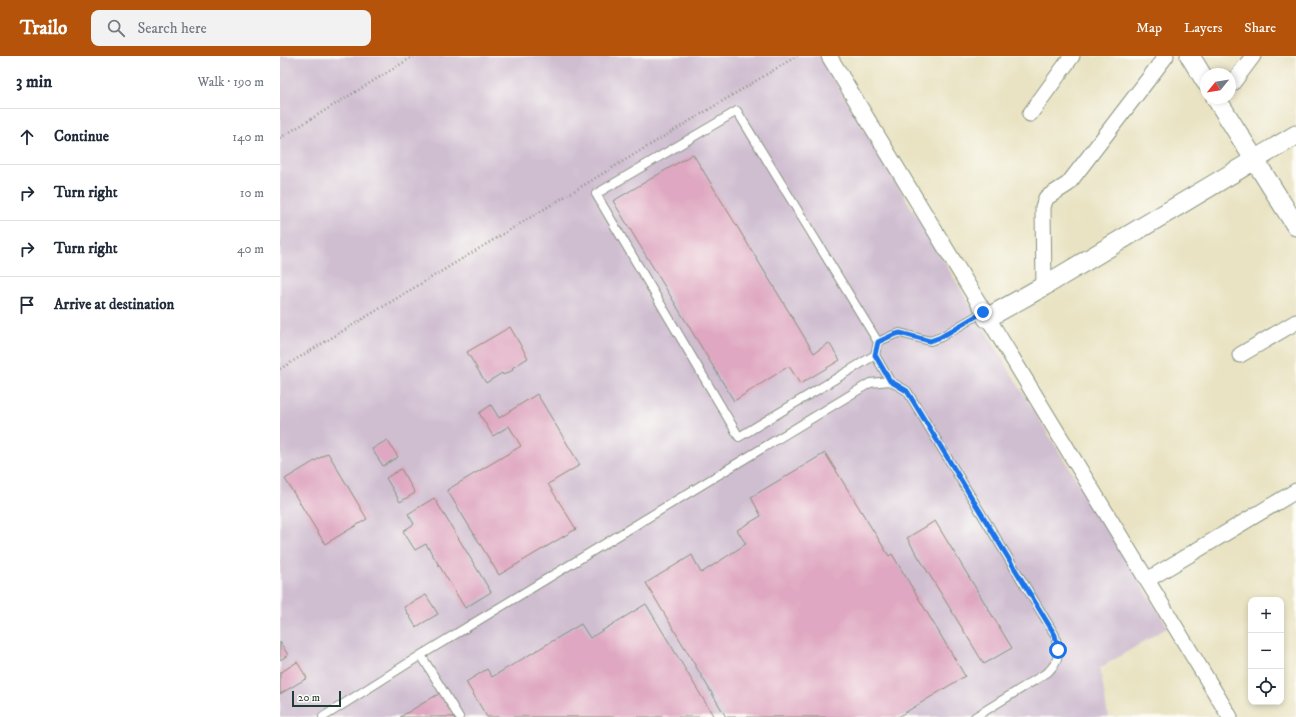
<!DOCTYPE html>
<meta charset="utf-8">
<style>
:root{--surface:#fff;--page:#f2f2f3;--text:#1f2937;--muted:#747a83;--line:#e0e1e3;--accent:#b45309}
body{margin:0;font-family:"IM FELL DW Pica",serif;background:var(--page);color:var(--text)}
.controls{position:absolute;right:12px;bottom:12px;display:grid;overflow:hidden;border-radius:8px;box-shadow:0 2px 6px #0003}
.controls button{width:36px;height:36px;display:grid;place-items:center;padding:0;border:0;border-bottom:1px solid var(--line);background:var(--surface);color:var(--text);font:20px sans-serif}
.compass{position:absolute;left:920px;top:12px;width:36px;height:36px;border-radius:50%;background:var(--surface);box-shadow:0 2px 6px #0003;rotate:240deg}
.scale{position:absolute;left:12px;bottom:10px;width:49px;box-sizing:border-box;padding-left:4px;border:2px solid #1f3d34;border-top:0;font-size:11px;line-height:14px;white-space:nowrap;color:#1f3d34;-webkit-text-stroke:3px #fdfcf7;paint-order:stroke}
.stop{position:absolute;width:12px;height:12px;margin:-9px;border:3px solid #1a73e8;border-radius:50%;background:#fff}
.stop.end{background:#1a73e8;border-color:#fff;box-shadow:0 1px 4px #0008}
.list{margin:0;padding:0;list-style:none}
h2{display:flex;justify-content:space-between;align-items:center;height:52px;margin:0;padding:0 16px;font-size:17px}
h2 small{font-size:13px;font-weight:400;color:var(--muted)}
.list li{display:grid;grid-template-columns:26px 1fr auto;gap:12px;align-items:center;box-sizing:border-box;height:56px;padding:0 16px;border-top:1px solid var(--line)}
.list b{display:block;font-size:15px;white-space:nowrap}
.list em{font-size:13px;font-style:normal;color:var(--muted)}
.icon{flex:none;width:22px;height:22px;fill:none;stroke:currentColor;stroke-width:2;stroke-linecap:round;stroke-linejoin:round}
.map{position:relative;flex:none;width:1016px;height:661px;overflow:hidden}
header{display:flex;align-items:center;gap:24px;box-sizing:border-box;height:56px;padding:0 20px;background:var(--accent);color:#fff}
header strong{font-size:19px}
nav{display:flex;gap:22px;margin-inline-start:auto;font-size:14px}
.search{width:280px;height:36px;background:var(--page);display:flex;align-items:center;gap:10px;box-sizing:border-box;padding:0 14px;border-radius:8px;color:var(--muted);font-size:15px}
main{display:flex}
aside{flex:1;background:var(--surface)}
.map>svg:first-child{display:block}
.industrial{fill:#cfbdd0}
.building{fill:#dfa7c1}
.lines{fill:none;stroke-linecap:round;stroke-linejoin:round}
.service-casing{stroke:#84907c;stroke-width:10}
.minor-casing{stroke:#84907c;stroke-width:17}
.tertiary-casing{stroke:#84907c;stroke-width:21}
.path{stroke:#84907c;stroke-width:2.5;stroke-dasharray:1 3;stroke-linecap:butt}
.service{stroke:#fff;stroke-width:8}
.minor{stroke:#fff;stroke-width:15}
.tertiary{stroke:#fff;stroke-width:19}
.route{stroke:#1a73e8;stroke-width:5}
</style>
<header>
<strong>Trailo</strong>
<div class="search"><svg class="icon" aria-label="search" viewBox="0 0 24 24"><circle cx="10" cy="10" r="6"/><path d="M15 15l6 6"/></svg>Search here</div>
<nav><a>Map</a><a>Layers</a><a>Share</a></nav>
</header>
<main>
<aside>
<h2>3 min<small>Walk · 190 m</small></h2>
<ul class="list">
<li><svg class="icon" aria-label="ahead" viewBox="0 0 24 24"><path d="M12 20V5M6 11l6-6 6 6"/></svg><div><b>Continue</b></div><em>140 m</em></li>
<li><svg class="icon" aria-label="right" viewBox="0 0 24 24"><path d="M7 20v-9h11M14 6l5 5-5 5"/></svg><div><b>Turn right</b></div><em>10 m</em></li>
<li><svg class="icon" aria-label="right" viewBox="0 0 24 24"><path d="M7 20v-9h11M14 6l5 5-5 5"/></svg><div><b>Turn right</b></div><em>40 m</em></li>
<li><svg class="icon" aria-label="arrive" viewBox="0 0 24 24"><path d="M6 21V4h12l-3 4 3 4H6"/></svg><div><b>Arrive at destination</b></div></li>
</ul>
</aside>
<div class="map">
<svg width="1016" height="661" viewBox="0 0 1016 661">
<rect width="100%" height="100%" fill="#fdfcf7"/>
<filter id="ink" filterUnits="userSpaceOnUse"><feTurbulence type="fractalNoise" baseFrequency=".025" numOctaves="2"/><feDisplacementMap in="SourceGraphic" scale="8" xChannelSelector="R" yChannelSelector="G"/><feConvolveMatrix kernelMatrix="1 2 1 2 8 2 1 2 1" color-interpolation-filters="sRGB"/></filter>
<filter id="wash" filterUnits="userSpaceOnUse"><feTurbulence type="fractalNoise" baseFrequency=".012" numOctaves="4" result="noise"/><feDisplacementMap in="SourceGraphic" scale="16" xChannelSelector="R" yChannelSelector="G"/><feGaussianBlur stdDeviation="0.9" result="paint"/><feColorMatrix in="noise" values="0 0 0 0 0 0 0 0 0 0 0 0 0 0 0 0 0 1.4 0 .05"/><feComposite in="paint" operator="in"/></filter>
<g filter="url(#wash)">
<rect width="100%" height="100%" fill="#e9e3c3"/>
<path class="industrial" d="M0,0H540L757,360L888,571L820,612L828,661H0Z"/>
<g id="blocks">
<path class="building" d="M413,98L534,297L549,287L560,304L520,328L509,310L454,345L333,145Z
M230,271L248,302L232,312L233,314L223,319L222,317L206,327L187,296Z
M257,338L300,409L268,428L296,473L219,519L167,434L241,390L229,370L213,380L199,357L211,349L219,362Z
M107,384L118,401L103,410L92,393Z
M48,397L87,463L45,488L5,423Z
M545,397L609,500L612,498L685,620L618,661H446L366,527L412,499L421,517L466,488L457,474L481,460L471,441Z
M121,413L135,437L120,446L106,422Z
M154,442L211,536L185,552L146,488L135,494L123,475L134,468L128,458Z
M655,465L732,592L704,608L627,482Z
M146,539L158,558L136,571L124,551Z
M366,548L434,661H207L186,626L207,613L212,621L301,568L310,582Z
M0,586L8,599L0,604Z
M17,606L27,622L0,638V617Z
M160,637L174,661H120Z"/>
</g>
</g>
<g filter="url(#ink)">
<use href="#blocks" fill-opacity="0" stroke="#84907c" stroke-width="1"/>
<g class="lines">
<g class="service-casing">
<path id="service" d="M598,286L613,279L620,277L650,285L661,281L703,256
M595,299L459,381L316,138L457,55L598,286L595,299L610,325
M141,599L179,661
M43,661L141,599L590,327L610,325L627,335L775,579C779,596 781,603 768,616L695,661"/>
</g>
<g class="minor-casing">
<path id="minor" d="M549,0L950,661
M952,28L973,0
M750,58L792,0
M764,230L763,151L766,142L788,128L886,0
M960,299L1016,266
M867,524L1016,435"/>
</g>
<g class="tertiary-casing">
<path id="tertiary" d="M910,0L926,26
M936,42L1016,170
M707,262L764,230L1016,79"/>
</g>
<path class="path" d="M0,82L134,0
M0,313L517,0"/>
<use href="#service" class="service"/>
<use href="#minor" class="minor"/>
<use href="#tertiary" class="tertiary"/>
</g>
</g>
<g class="lines" filter="url(#ink)">
<path class="route" d="M703,256L661,281L650,285L620,277L613,279L598,286L595,299L610,325L627,335L775,579L778,594"/>
</g>
</svg>
<div class="controls">
<button>+</button>
<button>−</button>
<button><svg class="icon" aria-label="locate" viewBox="0 0 24 24"><circle cx="12" cy="12" r="6"/><path d="M12 2v4M12 18v4M2 12h4M18 12h4"/></svg></button>
</div>
<svg class="compass" viewBox="-18 -18 36 36"><path d="M0-13l5 13h-10z" fill="#e53935"/><path d="M0 13l5-13h-10z" fill="#747a83"/></svg>
<div class="scale">20 m</div>
<div class="stop" style="left:778px;top:594px"></div>
<div class="stop end" style="left:703px;top:256px"></div>
</div>
</main>
